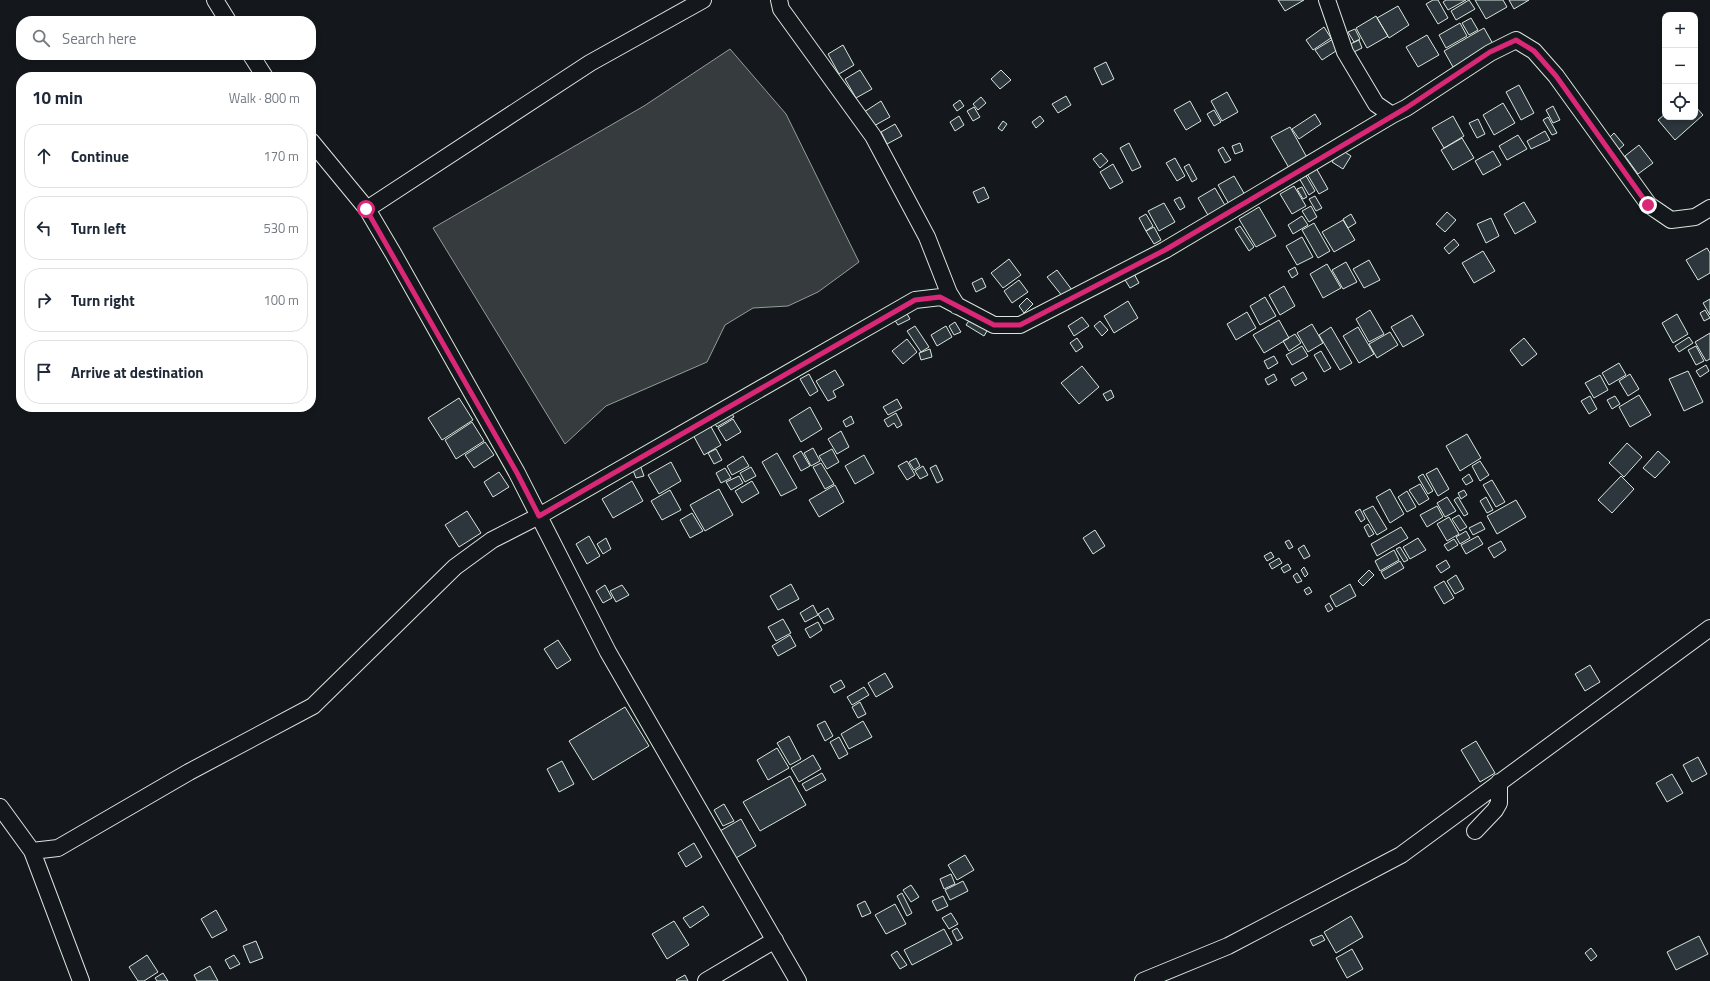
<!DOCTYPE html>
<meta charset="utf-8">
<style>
:root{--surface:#fff;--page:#f6f6f7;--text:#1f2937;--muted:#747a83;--line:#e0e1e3}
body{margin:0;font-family:"Titillium Web",sans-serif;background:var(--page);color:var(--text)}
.controls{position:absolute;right:12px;top:12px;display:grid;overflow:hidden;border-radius:8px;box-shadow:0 2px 6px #0003}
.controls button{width:36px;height:36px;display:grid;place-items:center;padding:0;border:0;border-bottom:1px solid var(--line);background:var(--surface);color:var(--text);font:20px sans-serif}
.stop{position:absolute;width:12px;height:12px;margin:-9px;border:3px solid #db2777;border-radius:50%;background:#fff}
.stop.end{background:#db2777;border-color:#fff;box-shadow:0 1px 4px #0008}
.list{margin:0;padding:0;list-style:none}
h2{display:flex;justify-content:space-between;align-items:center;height:52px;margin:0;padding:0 16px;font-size:17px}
h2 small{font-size:13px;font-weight:400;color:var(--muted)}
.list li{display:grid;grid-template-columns:26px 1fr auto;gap:12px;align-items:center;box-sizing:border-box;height:64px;margin:0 8px 8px;padding:0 8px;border:1px solid var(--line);border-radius:16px}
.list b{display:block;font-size:15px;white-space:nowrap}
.list em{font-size:13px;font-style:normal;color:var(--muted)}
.icon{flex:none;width:22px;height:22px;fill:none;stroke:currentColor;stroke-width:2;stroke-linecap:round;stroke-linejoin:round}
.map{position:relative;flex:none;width:1710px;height:981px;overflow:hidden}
.search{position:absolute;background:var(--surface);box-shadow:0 2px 6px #0003;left:16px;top:16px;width:300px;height:44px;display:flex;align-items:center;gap:10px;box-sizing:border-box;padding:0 14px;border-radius:16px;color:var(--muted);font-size:15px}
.panel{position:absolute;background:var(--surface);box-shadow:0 2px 6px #0003;left:16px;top:72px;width:300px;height:340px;border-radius:16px}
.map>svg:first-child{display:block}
.water{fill:#363b3e;stroke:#939e99}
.building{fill:#2c363c;stroke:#d8e6dc}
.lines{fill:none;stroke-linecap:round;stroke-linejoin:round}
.minor-casing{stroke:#d8e6dc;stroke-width:18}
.minor{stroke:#14181c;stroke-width:16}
.route{stroke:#db2777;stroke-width:5}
</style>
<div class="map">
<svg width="1710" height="981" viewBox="0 0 1710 981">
<rect width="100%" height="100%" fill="#14181c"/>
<path class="water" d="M730,49L786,114L859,262L818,292L788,306L753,308L725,325L707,362L606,406L565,444L433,228L644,106Z"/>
<path class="building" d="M1278,0H1304L1285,11Z
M1433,0H1438L1448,18L1438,24L1426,4Z
M1446,0H1466L1448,10L1443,2Z
M1469,0L1475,9L1456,20L1451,11Z
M1475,0H1503L1507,7L1486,19Z
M1509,0H1529L1514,9Z
M1398,6L1409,25L1389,38L1377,18Z
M1376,16L1388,36L1367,48L1356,28Z
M1471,18L1478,30L1469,35L1462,23Z
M1460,23L1467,36L1446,48L1439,35Z
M1324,27L1331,38L1313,50L1306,40Z
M1484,28L1493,44L1453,67L1444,51Z
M1355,29L1360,39L1354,42L1348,32Z
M1427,35L1439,55L1418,67L1406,47Z
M1333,39L1339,49L1322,60L1315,50Z
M1359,40L1362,48L1350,54L1346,46Z
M843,45L854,65L839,74L828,54Z
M1106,62L1114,79L1102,85L1094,68Z
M860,70L872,89L856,98L845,79Z
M1001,70L1011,80L1000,89L991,79Z
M1519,85L1534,113L1521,120L1506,92Z
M1227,92L1238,112L1222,121L1211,101Z
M1066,96L1071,105L1058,113L1052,104Z
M981,97L986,103L978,110L973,104Z
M960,100L964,106L957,111L953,105Z
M881,101L890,117L872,127L864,112Z
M1190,101L1201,121L1186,130L1174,110Z
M1503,103L1515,123L1494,135L1483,115Z
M1553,106L1560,120L1553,123L1546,110Z
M1695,106L1703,115L1675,140L1658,120L1665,114V117H1695Z
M974,107L980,117L973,121L967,111Z
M1214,110L1221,122L1214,126L1207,114Z
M1315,114L1321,124L1299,139L1292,129Z
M959,116L964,125L955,131L950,122Z
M1040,116L1044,121L1036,128L1032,122Z
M1453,116L1464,136L1444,148L1432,128Z
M1548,117L1557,133L1552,135L1543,120Z
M1478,119L1485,134L1477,138L1469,123Z
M1003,121L1007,124L1002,131L998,128Z
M895,124L902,136L887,144L881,132Z
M1290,127L1310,163L1292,173L1271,137Z
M1545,131L1550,140L1531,149L1527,141Z
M1614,133L1624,145L1617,151L1607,140Z
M1518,135L1527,149L1507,160L1499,146Z
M1462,138L1474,158L1453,170L1441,150Z
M1129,143L1141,167L1132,171L1120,148Z
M1240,143L1243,151L1235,154L1232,146Z
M1639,145L1653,163L1638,174L1625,156Z
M1223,147L1231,160L1225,163L1218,150Z
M1340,149L1351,156L1343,169L1332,162Z
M1493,151L1501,165L1483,175L1475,161Z
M1101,153L1108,161L1100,168L1093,159Z
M1175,158L1185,176L1177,181L1166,163Z
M1113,164L1123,182L1110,189L1100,172Z
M1189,164L1197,179L1192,182L1184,167Z
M1315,166L1328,189L1319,194L1306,172Z
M1305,174L1315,191L1309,195L1299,178Z
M1234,176L1245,195L1229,204L1218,185Z
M1294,186L1306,206L1292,214L1280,194Z
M984,187L989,198L978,203L973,192Z
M1302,187L1307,197L1303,199L1297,189Z
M1215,188L1226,207L1209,217L1198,198Z
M1315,196L1322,208L1316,211L1309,199Z
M1180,197L1185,207L1180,210L1174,200Z
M1524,202L1536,222L1515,234L1504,214Z
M1164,203L1175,222L1159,231L1148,211Z
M1311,206L1317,217L1309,222L1302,211Z
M1259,207L1276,236L1256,247L1239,219Z
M1447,212L1456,220L1445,232L1436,224Z
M1146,214L1153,226L1146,231L1139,218Z
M1351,214L1356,223L1348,228L1343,219Z
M1302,216L1308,225L1293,234L1288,225Z
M1491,218L1499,236L1486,243L1477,224Z
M1343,220L1355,240L1334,252L1322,232Z
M1314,223L1330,251L1318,258L1302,230Z
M1240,226L1254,247L1249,251L1235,229Z
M1154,227L1161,240L1154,244L1146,231Z
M1302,237L1313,257L1297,265L1286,246Z
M1454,239L1459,245L1449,254L1444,248Z
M1707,248L1710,253V273L1698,280L1686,260Z
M1483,251L1495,271L1474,283L1462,263Z
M1009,259L1021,275L1003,288L991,273Z
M1369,260L1380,280L1364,288L1353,269Z
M1346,262L1357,282L1343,289L1332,270Z
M1327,264L1341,288L1323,298L1310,274Z
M1295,267L1298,274L1292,278L1288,271Z
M1057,270L1072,290L1063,297L1047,277Z
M1132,270L1139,283L1130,288L1122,275Z
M982,278L986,287L976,292L972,283Z
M1019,280L1028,292L1012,303L1004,291Z
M1284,286L1295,306L1280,315L1269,295Z
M1265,297L1276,316L1260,325L1250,306Z
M1027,298L1033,304L1024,313L1019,306Z
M1710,299V315L1703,303Z
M1128,301L1138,318L1114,333L1104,316Z
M1370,310L1384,334L1369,342L1356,319Z
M1705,310L1710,318L1704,321L1700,313Z
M906,312L910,319L898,325L894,319Z
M1247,312L1256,328L1236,340L1227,324Z
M1677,314L1688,334L1673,343L1662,323Z
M973,315L990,326L984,336L966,325Z
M1412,315L1424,335L1403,347L1391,327Z
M1082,317L1089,326L1074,336L1068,326Z
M1279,320L1289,338L1264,353L1253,335Z
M1100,321L1108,330L1102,336L1094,326Z
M955,322L961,332L954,335L949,326Z
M1312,324L1323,343L1308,352L1297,333Z
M915,326L929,347L921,352L907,331Z
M946,326L952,337L937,346L931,335Z
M1331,327L1352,363L1340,370L1319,335Z
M1358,327L1374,354L1359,363L1343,336Z
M1390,332L1398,345L1377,358L1369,344Z
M1710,333V359L1706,361L1695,342Z
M1295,334L1301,343L1289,351L1283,341Z
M1689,337L1693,343L1679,352L1675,346Z
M1077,338L1083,347L1076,352L1070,343Z
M1524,338L1537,354L1522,366L1510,350Z
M907,339L917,352L903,364L892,351Z
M1302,346L1308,356L1292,365L1286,355Z
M1696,346L1704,361L1696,365L1688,350Z
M930,349L932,357L921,360L919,353Z
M1321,351L1331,368L1324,372L1314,355Z
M1274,356L1278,363L1268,369L1264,361Z
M1619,363L1626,375L1609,385L1602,373Z
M1706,365L1709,371L1700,377L1696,371Z
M1082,366L1099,387L1079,404L1061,383Z
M835,370L844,385L833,391L836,397L828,401L816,381Z
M1688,371L1703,402L1684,411L1669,379Z
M1303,372L1307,379L1295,386L1291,379Z
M809,374L818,391L810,396L800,379Z
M1274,374L1277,380L1268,385L1265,379Z
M1630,374L1639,389L1628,396L1619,381Z
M1600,375L1608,390L1594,398L1585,383Z
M1111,390L1114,397L1107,401L1103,394Z
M1639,395L1651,415L1630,427L1619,407Z
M1590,396L1597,409L1589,414L1581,401Z
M1615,396L1620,404L1612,409L1607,400Z
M459,398L473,420L442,440L428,418Z
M897,399L902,408L888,415L883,407Z
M810,407L822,429L801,442L789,420Z
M729,409L734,417L717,427L712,419Z
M896,413L902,425L897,428L894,423L888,427L884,420Z
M851,416L854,423L846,427L843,421Z
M733,419L741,432L726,441L718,428Z
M472,422L484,441L456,459L445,440Z
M709,423L721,445L704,455L692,433Z
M841,431L849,447L837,454L828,439Z
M1467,434L1481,458L1460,471L1446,446Z
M485,442L494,455L474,468L465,455Z
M1627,443L1642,457L1624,477L1609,463Z
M813,448L820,461L811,466L804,453Z
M716,449L722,460L714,464L708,453Z
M832,449L839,462L827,469L819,456Z
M801,451L810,466L801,471L793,456Z
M1658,451L1670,462L1655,478L1643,468Z
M777,453L797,488L781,496L762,462Z
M864,455L874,473L855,484L845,466Z
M743,456L749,466L732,475L727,466Z
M916,458L920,466L914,470L909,462Z
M907,461L915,475L907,480L898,466Z
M1480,461L1489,475L1480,481L1472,466Z
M639,462L644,476L636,478L631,465Z
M671,462L681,481L659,494L648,475Z
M821,463L834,484L825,489L813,467Z
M936,465L943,480L937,483L930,468Z
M923,466L928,475L920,479L915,471Z
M751,467L756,476L745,482L740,473Z
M725,468L731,478L721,483L716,473Z
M1437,468L1449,489L1438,496L1426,474Z
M499,472L509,487L493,497L484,482Z
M1423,474L1433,491L1428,494L1418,477Z
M1469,474L1473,481L1466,485L1462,479Z
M739,476L743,483L731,490L726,482Z
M1621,476L1634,489L1612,513L1598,500Z
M1492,480L1505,502L1496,507L1483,485Z
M632,481L643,501L613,518L602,499Z
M752,481L759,493L742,503L735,491Z
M1420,484L1429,499L1419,505L1409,490Z
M835,485L844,502L819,517L809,500Z
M719,489L733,515L705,531L690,505Z
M1390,489L1404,514L1390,523L1376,497Z
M670,490L681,510L662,520L651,501Z
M1464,490L1467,495L1461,499L1458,493Z
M1407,491L1416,507L1407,512L1398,497Z
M1447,497L1456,511L1445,517L1437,503Z
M1458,497L1468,514L1464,516L1454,500Z
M1486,497L1493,510L1487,513L1480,501Z
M1516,500L1526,517L1497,534L1487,516Z
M1373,506L1387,529L1377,535L1363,511Z
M1437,506L1443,517L1427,527L1420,515Z
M1360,509L1365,519L1361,522L1355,512Z
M467,511L481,533L459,547L445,525Z
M692,513L703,531L690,538L680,520Z
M1459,515L1467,527L1460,531L1452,519Z
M1449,517L1459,534L1447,541L1437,524Z
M1481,522L1485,529L1473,535L1469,528Z
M1368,524L1374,534L1369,537L1364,527Z
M1401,527L1408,538L1377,556L1371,544Z
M1095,530L1105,546L1093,554L1083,538Z
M1466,531L1470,538L1460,544L1456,537Z
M589,536L600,556L587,564L576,544Z
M1478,536L1483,544L1466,554L1461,545Z
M606,538L611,549L603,554L597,544Z
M1418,538L1426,550L1410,559L1403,547Z
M1454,539L1458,545L1448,551L1444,545Z
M1289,540L1293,547L1289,549L1285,542Z
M1501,541L1506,550L1494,558L1488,548Z
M1304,545L1310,556L1304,559L1298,549Z
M1400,547L1408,560L1404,562L1396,549Z
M1394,550L1399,560L1380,571L1375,561Z
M1271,552L1274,557L1267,561L1264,556Z
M1279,558L1282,563L1272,569L1269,564Z
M1446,560L1450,567L1441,573L1436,566Z
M1400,561L1404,568L1385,579L1381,572Z
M1288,564L1291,569L1284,573L1281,568Z
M1304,567L1308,574L1305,577L1301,570Z
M1369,570L1374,575L1363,586L1358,581Z
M1297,573L1302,581L1297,583L1293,576Z
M1456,575L1464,589L1455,594L1447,581Z
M1444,581L1454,598L1444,604L1434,587Z
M791,584L799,599L778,610L770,596Z
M1350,584L1356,596L1336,607L1330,596Z
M605,585L612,598L603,603L596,591Z
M622,585L629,595L616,602L610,591Z
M1309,587L1312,592L1307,595L1304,590Z
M1329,603L1333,609L1328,612L1325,606Z
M813,605L818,615L805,622L800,613Z
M828,608L834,619L824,624L818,614Z
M783,619L791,633L776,641L768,627Z
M818,622L822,630L810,638L805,629Z
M790,635L796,646L778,656L772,646Z
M558,640L571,660L557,669L544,649Z
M1590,665L1600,682L1585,691L1575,674Z
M885,673L893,687L876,697L868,683Z
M841,680L845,687L834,693L830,686Z
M864,687L869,695L852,705L847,697Z
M860,702L866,714L858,718L852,707Z
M625,707L649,746L593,780L569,741Z
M825,721L833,736L825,741L817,725Z
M863,721L872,737L849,749L841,734Z
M789,736L801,759L790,765L777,743Z
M839,737L848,754L839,759L830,742Z
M1476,741L1495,773L1480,782L1461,750Z
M777,748L789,768L768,780L757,760Z
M813,755L821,769L799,782L791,768Z
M1698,757L1707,774L1692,782L1683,765Z
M562,761L574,784L559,792L547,769Z
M822,773L826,780L806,791L802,784Z
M1672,774L1683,793L1667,802L1656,783Z
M790,776L806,805L760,831L743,802Z
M724,804L734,821L723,826L714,810Z
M741,819L756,846L736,858L720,831Z
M694,843L702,857L686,867L678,853Z
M965,855L974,870L957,880L948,865Z
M951,874L955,884L944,889L940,879Z
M963,881L968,891L950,900L945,890Z
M911,885L919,897L911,902L903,890Z
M902,893L912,913L907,916L897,896Z
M943,896L948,906L937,911L932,901Z
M865,901L871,913L862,917L857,905Z
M895,904L906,924L886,934L875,915Z
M703,906L709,915L690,928L683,918Z
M216,910L227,930L212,938L201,919Z
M951,913L958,924L949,929L942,918Z
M1351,916L1363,937L1336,953L1324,932Z
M674,921L689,945L667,959L652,934Z
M957,928L963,938L957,941L952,931Z
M944,929L952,944L912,965L904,950Z
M1322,935L1325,940L1313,946L1310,940Z
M1699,936L1708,954L1676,970L1667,952Z
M256,941L263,958L250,963L243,946Z
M1591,948L1597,956L1591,961L1585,953Z
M1352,949L1363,969L1347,978L1336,958Z
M897,951L907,965L900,969L891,955Z
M147,955L158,972L144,981H138L129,967Z
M234,955L240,964L230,969L225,960Z
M210,966L218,981H197L194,975Z
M163,973L168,981H157L155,978Z
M685,975L688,981H677L676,980Z"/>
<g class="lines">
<g class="minor-casing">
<path id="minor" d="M215,0L228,21
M779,0L781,9L873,136L927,237L949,293L957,306
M1327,0L1345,52L1376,104L1392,115L1406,108L1490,53L1516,40L1534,51L1556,76L1649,205L1671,220L1695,217L1710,208
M251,55L265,77
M311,141L367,209L393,253L517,473L608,652L798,981
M367,209L590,63L703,0
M0,807L32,851L58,848L189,772L313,706L455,567L492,540L539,516L915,300L941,297L994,325H1020L1165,250L1392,115
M1475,831L1495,810L1499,803V782
M32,851L81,981
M706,981L775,940
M1143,981L1228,946L1401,855L1710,628"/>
</g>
<use href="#minor" class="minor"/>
</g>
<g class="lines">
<path class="route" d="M366,209L517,473L539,516L915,300L940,297L994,325H1020L1165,250L1406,108L1490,52L1516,40L1534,51L1556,76L1648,205"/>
</g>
</svg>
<div class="controls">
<button>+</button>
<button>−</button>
<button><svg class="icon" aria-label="locate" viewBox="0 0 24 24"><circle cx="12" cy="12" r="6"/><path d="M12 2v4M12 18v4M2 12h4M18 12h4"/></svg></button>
</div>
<div class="stop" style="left:366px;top:209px"></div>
<div class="stop end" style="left:1648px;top:205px"></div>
<div class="search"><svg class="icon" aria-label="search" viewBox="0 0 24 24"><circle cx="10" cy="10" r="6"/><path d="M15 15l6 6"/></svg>Search here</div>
<section class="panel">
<h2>10 min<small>Walk · 800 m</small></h2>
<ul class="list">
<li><svg class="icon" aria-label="ahead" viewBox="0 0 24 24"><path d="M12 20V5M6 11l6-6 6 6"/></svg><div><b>Continue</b></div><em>170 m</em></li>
<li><svg class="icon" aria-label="left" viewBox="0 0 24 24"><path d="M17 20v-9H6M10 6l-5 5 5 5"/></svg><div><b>Turn left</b></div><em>530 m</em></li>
<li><svg class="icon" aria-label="right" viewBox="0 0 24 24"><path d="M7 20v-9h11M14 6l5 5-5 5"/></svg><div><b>Turn right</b></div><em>100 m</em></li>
<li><svg class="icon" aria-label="arrive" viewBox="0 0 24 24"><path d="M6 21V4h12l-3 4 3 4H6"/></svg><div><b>Arrive at destination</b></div></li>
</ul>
</section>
</div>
